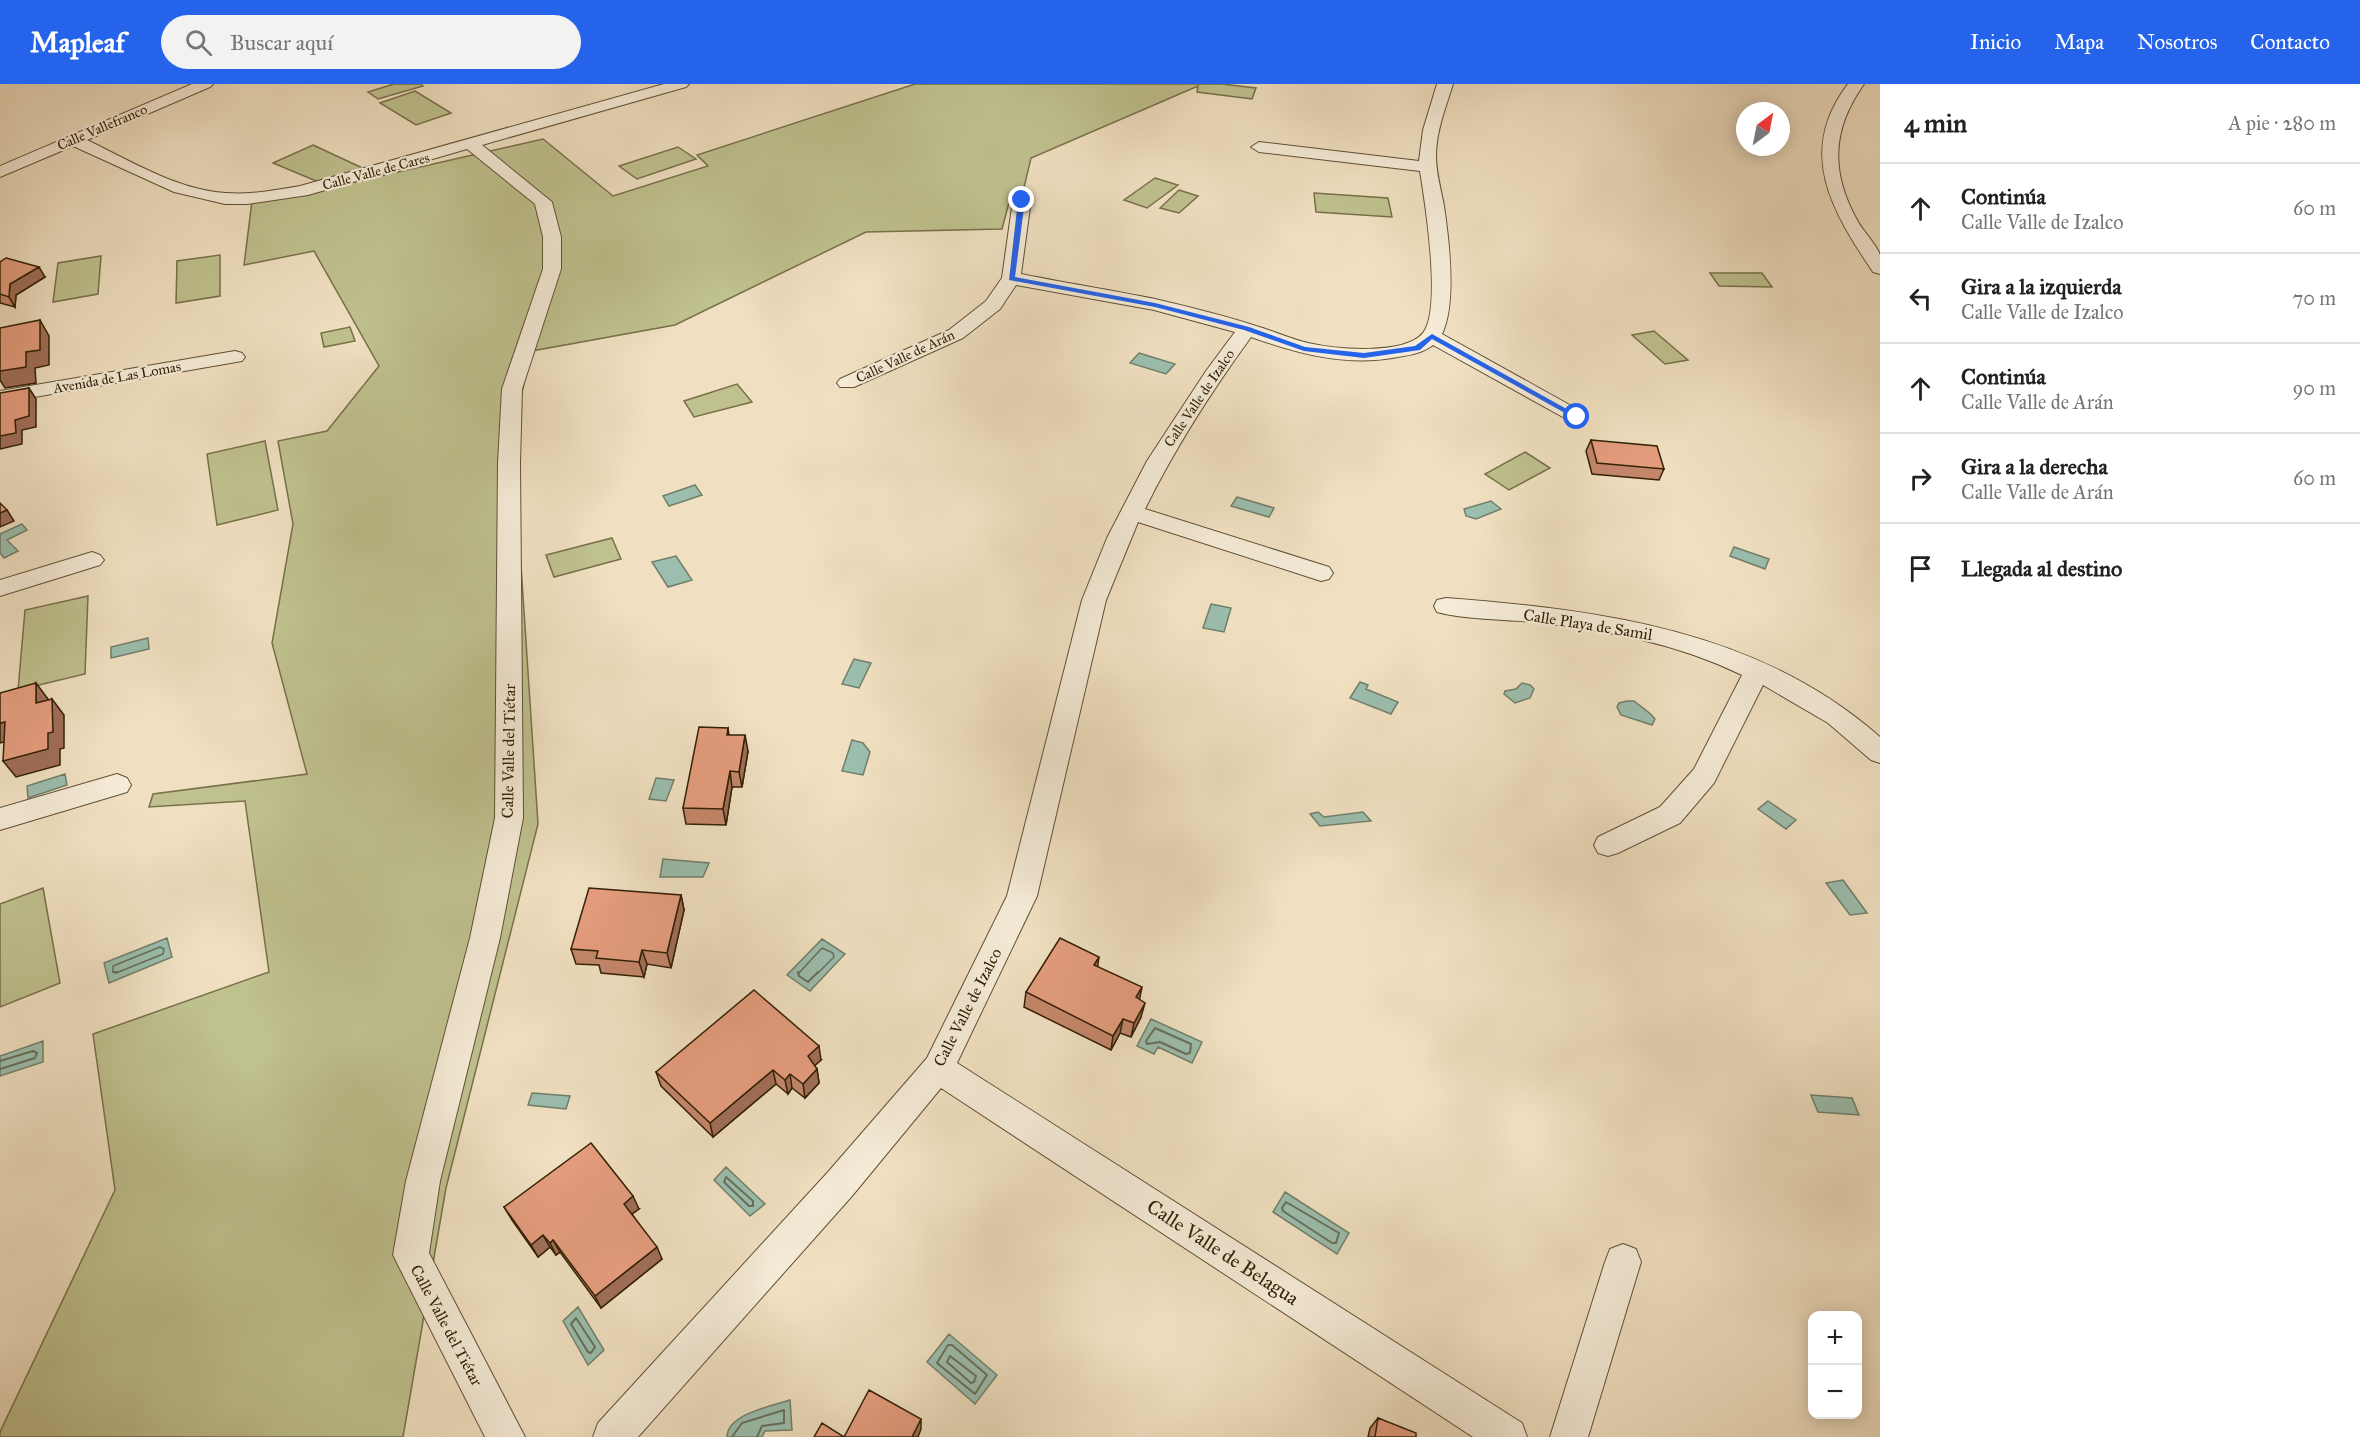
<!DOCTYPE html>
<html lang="es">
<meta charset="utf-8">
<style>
:root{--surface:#fff;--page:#f2f2f2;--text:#222;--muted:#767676;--line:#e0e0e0;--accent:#2563eb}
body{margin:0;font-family:"IM FELL Great Primer",serif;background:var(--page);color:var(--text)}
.controls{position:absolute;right:18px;bottom:18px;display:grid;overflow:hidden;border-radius:12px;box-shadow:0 3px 15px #0003}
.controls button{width:54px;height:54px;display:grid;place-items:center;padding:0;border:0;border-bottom:2px solid var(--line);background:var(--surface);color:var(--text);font:30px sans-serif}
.compass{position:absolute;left:1736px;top:18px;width:54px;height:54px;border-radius:50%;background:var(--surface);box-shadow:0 3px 15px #0003;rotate:32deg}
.stop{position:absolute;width:18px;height:18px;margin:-14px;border:4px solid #2563eb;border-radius:50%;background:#fff}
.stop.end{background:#2563eb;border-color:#fff;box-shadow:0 2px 6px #0008}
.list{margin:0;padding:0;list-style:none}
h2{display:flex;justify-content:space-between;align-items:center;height:78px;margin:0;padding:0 24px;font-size:26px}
h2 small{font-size:20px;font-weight:400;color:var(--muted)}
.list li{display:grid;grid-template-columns:39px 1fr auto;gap:18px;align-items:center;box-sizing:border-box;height:90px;padding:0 24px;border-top:2px solid var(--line)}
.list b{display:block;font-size:22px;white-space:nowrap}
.list p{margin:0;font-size:20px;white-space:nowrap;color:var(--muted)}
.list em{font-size:20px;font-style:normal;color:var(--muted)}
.icon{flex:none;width:33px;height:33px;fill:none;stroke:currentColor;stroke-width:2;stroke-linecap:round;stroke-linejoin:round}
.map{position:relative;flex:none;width:1880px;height:1353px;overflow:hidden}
header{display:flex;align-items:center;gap:36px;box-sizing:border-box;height:84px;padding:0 30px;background:var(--accent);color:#fff}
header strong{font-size:28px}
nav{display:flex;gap:33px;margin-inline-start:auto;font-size:21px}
.search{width:420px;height:54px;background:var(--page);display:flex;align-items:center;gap:15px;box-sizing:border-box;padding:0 21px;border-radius:33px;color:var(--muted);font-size:22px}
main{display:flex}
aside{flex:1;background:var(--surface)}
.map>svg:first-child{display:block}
.green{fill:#bfc18f;stroke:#78704a;stroke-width:1.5}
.water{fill:#9bbeae;stroke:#717f6a;stroke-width:1.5}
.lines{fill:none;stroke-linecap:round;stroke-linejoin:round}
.shore-far1{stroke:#666f5a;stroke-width:1.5}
.shore{stroke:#666f5a;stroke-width:2}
.street-casing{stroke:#615034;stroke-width:2}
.street{fill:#f5ebd7;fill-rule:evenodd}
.wall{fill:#c5876c;stroke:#312005;stroke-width:1.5}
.shaded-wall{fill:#a06e58;stroke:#312005;stroke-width:1.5}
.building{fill:#e59d7e;stroke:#312005;stroke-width:1.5}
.route{fill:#2563eb}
.labels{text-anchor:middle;stroke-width:4.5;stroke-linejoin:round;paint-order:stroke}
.far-street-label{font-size:14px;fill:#312005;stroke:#f5ebd7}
.street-label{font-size:16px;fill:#312005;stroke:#f5ebd7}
.near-street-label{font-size:20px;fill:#312005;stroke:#f5ebd7}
</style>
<header>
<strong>Mapleaf</strong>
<div class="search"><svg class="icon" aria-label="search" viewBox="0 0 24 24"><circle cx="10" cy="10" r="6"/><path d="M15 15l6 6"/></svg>Buscar aquí</div>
<nav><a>Inicio</a><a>Mapa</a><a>Nosotros</a><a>Contacto</a></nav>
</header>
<main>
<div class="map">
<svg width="1880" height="1353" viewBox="0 0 1880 1353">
<rect width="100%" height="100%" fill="#f0e0c1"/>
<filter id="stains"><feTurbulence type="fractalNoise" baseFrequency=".00333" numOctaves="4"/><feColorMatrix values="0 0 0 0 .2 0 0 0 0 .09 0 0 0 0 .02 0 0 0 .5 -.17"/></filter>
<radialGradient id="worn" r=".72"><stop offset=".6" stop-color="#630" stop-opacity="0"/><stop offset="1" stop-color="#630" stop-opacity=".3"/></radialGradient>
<path class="green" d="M394,0H420L423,2L378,15L368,8Z
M915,0H1222L1256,4L1252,15L1197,8L1198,2L1031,74L1022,112L1011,111L1002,145L866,148L675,241L532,267L521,312L515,390L538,740L446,1104L403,1353H0V1348L115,1106L93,950L269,888L245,717L149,723L153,710L307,690L272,559L293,440L278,357L327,347L379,282L314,167L244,181L252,117L310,108L543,55L613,112L708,82L697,71Z
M415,7L451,29L416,41L380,19Z
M313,61L369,87L316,97L273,79Z
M678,63L696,75L637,95L619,82Z
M1155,94L1178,101L1147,124L1124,116Z
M1179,106L1198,112L1179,129L1160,124Z
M1314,109L1388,114L1392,133L1316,128Z
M220,171V212L176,219L177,177Z
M101,172L98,210L53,218L58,179Z
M1710,189H1762L1772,203L1719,202Z
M350,243L355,257L324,263L321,249Z
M1654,247L1688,276L1665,280L1632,251Z
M737,300L752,318L694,333L684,317Z
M265,357L278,426L217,441L207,370Z
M1525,368L1550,384L1509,406L1485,390Z
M612,454L621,475L554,493L546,471Z
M88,512L85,590L18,606L25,526Z
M43,804L60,899L0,923V820Z"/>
<path class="water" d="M1139,269L1175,280L1166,290L1130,279Z
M695,401L702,411L669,422L663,412Z
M1237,413L1274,424L1269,433L1231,422Z
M1491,417L1501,425L1476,435L1466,432L1464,425Z
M22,440L27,446L7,456L18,467L4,474L0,469V450Z
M1734,463L1769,475L1765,485L1730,472Z
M676,472L692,496L668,503L652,478Z
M1211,520L1231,524L1224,548L1203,544Z
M148,554L149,565L111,574V563Z
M854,575L871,579L859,604L842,600Z
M1360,598L1368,601L1366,605L1398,618L1391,630L1350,614Z
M1522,599L1530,601L1534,605L1530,614L1515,619L1504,610L1505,607L1516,605Z
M1627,617H1634C1641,623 1649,627 1655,635L1652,641L1621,631L1617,623L1619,619Z
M852,656L863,659L870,668L863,691L842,687Z
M65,690L67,701L28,714L27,702Z
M656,694L674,696L666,717L649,715Z
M1768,717L1796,736L1786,745L1758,725Z
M1318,728L1324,733L1363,728L1371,737L1320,742L1310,730Z
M663,775L709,779L703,793H660Z
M1843,796L1867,829L1850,831L1826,799Z
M167,854L172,873L109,899L104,879Z
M822,855L845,870L810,907L787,891Z
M1151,935L1202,958L1192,979L1158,963L1154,970L1137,962Z
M43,957V978L0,992V972Z
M532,1009L570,1012L566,1025L528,1021Z
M1811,1011L1852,1014L1859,1031L1818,1028Z
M726,1083L765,1120L750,1132L714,1096Z
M1285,1108L1349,1149L1337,1170L1273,1128Z
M578,1223L604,1266L588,1281L563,1237Z
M949,1250L997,1291L975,1320L927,1278Z
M790,1316L792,1346L765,1347L762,1353H727C727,1330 772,1322 790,1316Z"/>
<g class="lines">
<path class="shore-far1" d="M160,863L164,865L163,870L116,889L113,888V882Z
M798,890L822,864L833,869L834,873L817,890"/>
<path class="shore" d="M113,888H118
M798,888L799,892L808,898L818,888
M1155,944L1191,960L1190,969L1186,970L1160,958L1147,960L1146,957Z
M0,977L33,967L37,969L35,974L0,985
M726,1093L753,1117V1122H749L724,1098Z
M1286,1118L1339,1149L1336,1159H1332L1283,1127L1282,1124Z
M576,1234L595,1263L591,1269L588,1268L571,1240Z
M948,1261H952L987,1291L975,1310L937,1279Z
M950,1272L976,1292L974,1298L971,1299L947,1278Z
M732,1353L742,1339L784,1326V1339L762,1342L757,1353"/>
<g class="street-casing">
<path id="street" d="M192,0H213L210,3L87,56C131,77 177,106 226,109C251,111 276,106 300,102L664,0H689L686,3L482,61L552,118L561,153V185L522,305L520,379L523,734L500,854L440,1097L429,1169L525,1353H485L393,1171L406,1097L470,854L495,734L498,379L502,305L543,185V153L535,120L467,65L308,111L247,120H225L174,108L73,62L0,93V82Z
M1437,0H1453C1446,23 1436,47 1436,72C1436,89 1441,105 1444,122C1449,156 1457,219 1442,250L1584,329L1588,333L1584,337L1577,339L1570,337L1433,261C1423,269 1410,271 1398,273C1347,283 1299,270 1251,253C1211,308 1175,364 1145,425L1329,483L1333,489L1329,495L1321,497L1138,438L1106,516L1037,812L957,979L1522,1339L1527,1353H1473L941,1004L852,1112L638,1353H593L598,1339L828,1088L927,974L1007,812L1082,516L1107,454L1147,377L1206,287L1235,248L1154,226L1016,201L1000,225L963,254L854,303H840L837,299L840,295L949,246L986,217L1002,194L1013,116L1016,112H1028L1031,116L1021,190C1065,199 1111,206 1155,215C1189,223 1223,231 1256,242C1274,247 1290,255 1308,259C1334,265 1404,272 1423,249C1442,225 1425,118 1420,87L1259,68L1251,63L1259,58L1419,77L1423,46Z
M1848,0H1864C1832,45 1830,87 1857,136C1862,146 1877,161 1880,171C1880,176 1880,184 1880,190L1873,188C1832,127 1796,68 1848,0Z
M235,267L242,269L245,273L242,277L0,319V307Z
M92,468L100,471L104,476L100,481L0,512V496Z
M1446,514C1601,526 1759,546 1880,653V679L1871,676L1828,639L1763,601L1714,699L1680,739L1618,769L1608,772L1598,769L1594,761L1598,753L1660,723L1694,685L1742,591C1676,559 1606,546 1533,538C1502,535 1467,536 1437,528L1434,522L1437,516Z
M117,690L127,694L131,701L127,708L0,746V724Z
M1623,1160L1636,1165L1641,1178L1588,1353H1550L1605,1178L1610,1165Z"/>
</g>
<use href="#street" class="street"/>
</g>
<path class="wall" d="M0,178L45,193L16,211L15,223L0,219Z
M1591,356L1664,385L1659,396L1592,390L1586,367Z
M728,644L729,651L748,667L742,703H732L726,741L686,740L683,724Z
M681,811L684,826L671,884L647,880L644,893L601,889L599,881L576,880L571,865Z
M1098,883L1139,915L1141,933L1131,953L1120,949L1111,966L1024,923L1026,908Z
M821,976L814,982L817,985L819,999L805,1014L792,1004L788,1010L776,1000L713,1053L661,1002L656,988Z
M504,1123L639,1125L632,1130L662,1175L601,1224L560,1168L556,1171L550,1163L538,1173L512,1136Z
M1378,1334L1416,1353H1368L1370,1344Z"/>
<path class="shaded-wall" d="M39,183L45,193L16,211L15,223L9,213L10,200Z
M40,236L49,252V281L35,284L36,299L5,304L0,296V282L26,268Z
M29,304L36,315V343L22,346V360L0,365V352L15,336Z
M7,426L14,437L0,443V429Z
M36,599L48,615V635L36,619Z
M52,615L64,631V664L60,665V681L16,693L3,677L48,649Z
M5,638L17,654L0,659V639Z
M745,651L748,667L742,703L739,688Z
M730,687L732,703L726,741L723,725Z
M681,811L684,826L671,884L667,869Z
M642,866L647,880L644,893L639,878Z
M1099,873L1097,887L1094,881Z
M1142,903L1139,918L1136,913Z
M1145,919L1141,933L1131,953L1134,939Z
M1123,935L1120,949L1111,966L1113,952Z
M819,962L821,976L810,986L808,972Z
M817,985L819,999L805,1014L803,1000Z
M773,986L776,1000L713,1053L710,1039Z
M790,990L792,1004L788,1010L785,996Z
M633,1112L639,1125L629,1132L624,1120Z
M543,1151L550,1163L538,1173L531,1161Z
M553,1156L560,1168L556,1171L550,1159Z
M657,1163L662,1175L601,1224L595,1212Z
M921,1335V1345L918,1353H912Z"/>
<path class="building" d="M6,174L39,183L10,200L9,213L0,210V178Z
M40,236V266L26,268V283L0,287V244Z
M29,304V332L15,336L16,349L0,352V309Z
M1591,356L1657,362L1664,385L1597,379Z
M0,419L7,426L0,429Z
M36,599V619L52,615L53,648L48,649V665L3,677L5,638L0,639V609Z
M699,643L728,644L727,651H745L739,688L730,687L723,725L683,724Z
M589,804L681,811L667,869L642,866L639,878L596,874L598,867L571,865Z
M1060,854L1099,873L1094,881L1142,903L1136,913L1145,919L1134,939L1123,935L1113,952L1026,908Z
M754,906L819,962L808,972L817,985L803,1000L790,990L785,996L773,986L710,1039L656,988Z
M591,1059L633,1112L624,1120L657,1163L595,1212L553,1156L550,1159L543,1151L531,1161L504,1123Z
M869,1306L921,1335L912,1353H814L822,1339L844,1353Z
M1378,1334L1416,1349V1353H1375Z"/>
<path class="route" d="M1022,115L1025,116L1015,193L1155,219L1249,243L1305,263L1364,269L1415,262L1432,250L1581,333L1574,334L1432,255L1420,266L1364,274L1304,267L1244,246L1155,223L1009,196L1018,116Z"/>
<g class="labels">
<g class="far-street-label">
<text transform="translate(102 43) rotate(-23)" y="5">Calle Vallefranco</text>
<text transform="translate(376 87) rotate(-15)" y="5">Calle Valle de Cares</text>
<text transform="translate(905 272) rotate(-25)" y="5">Calle Valle de Arán</text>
<text transform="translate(117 293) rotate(-10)" y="5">Avenida de Las Lomas</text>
<text transform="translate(1199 314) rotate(-56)" y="5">Calle Valle de Izalco</text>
</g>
<g class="street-label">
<text transform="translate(1588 540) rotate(9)" y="6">Calle Playa de Samil</text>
<text transform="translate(508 667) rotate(-89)" y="6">Calle Valle del Tiétar</text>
<text transform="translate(967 923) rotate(-63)" y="6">Calle Valle de Izalco</text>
<text transform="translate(447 1241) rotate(62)" y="6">Calle Valle del Tiétar</text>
</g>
<g class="near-street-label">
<text transform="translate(1223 1168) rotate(33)" y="7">Calle Valle de Belagua</text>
</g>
</g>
<rect width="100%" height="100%" filter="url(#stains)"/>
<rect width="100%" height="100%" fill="url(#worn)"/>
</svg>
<div class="controls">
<button>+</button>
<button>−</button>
</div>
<svg class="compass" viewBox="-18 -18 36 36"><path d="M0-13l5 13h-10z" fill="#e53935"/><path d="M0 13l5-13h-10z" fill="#767676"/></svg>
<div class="stop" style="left:1577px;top:333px"></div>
<div class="stop end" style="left:1022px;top:116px"></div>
</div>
<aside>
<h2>4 min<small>A pie · 280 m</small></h2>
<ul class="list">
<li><svg class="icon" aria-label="ahead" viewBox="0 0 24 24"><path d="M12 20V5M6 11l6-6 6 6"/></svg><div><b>Continúa</b><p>Calle Valle de Izalco</p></div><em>60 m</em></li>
<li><svg class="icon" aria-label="left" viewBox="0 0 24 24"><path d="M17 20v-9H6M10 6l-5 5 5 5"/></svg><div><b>Gira a la izquierda</b><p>Calle Valle de Izalco</p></div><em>70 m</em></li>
<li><svg class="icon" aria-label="ahead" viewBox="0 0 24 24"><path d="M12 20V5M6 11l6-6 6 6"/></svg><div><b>Continúa</b><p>Calle Valle de Arán</p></div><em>90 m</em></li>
<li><svg class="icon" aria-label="right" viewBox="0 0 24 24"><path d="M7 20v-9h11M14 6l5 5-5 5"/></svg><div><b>Gira a la derecha</b><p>Calle Valle de Arán</p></div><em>60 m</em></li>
<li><svg class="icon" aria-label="arrive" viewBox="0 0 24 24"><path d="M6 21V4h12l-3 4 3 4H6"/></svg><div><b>Llegada al destino</b></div></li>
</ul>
</aside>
</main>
